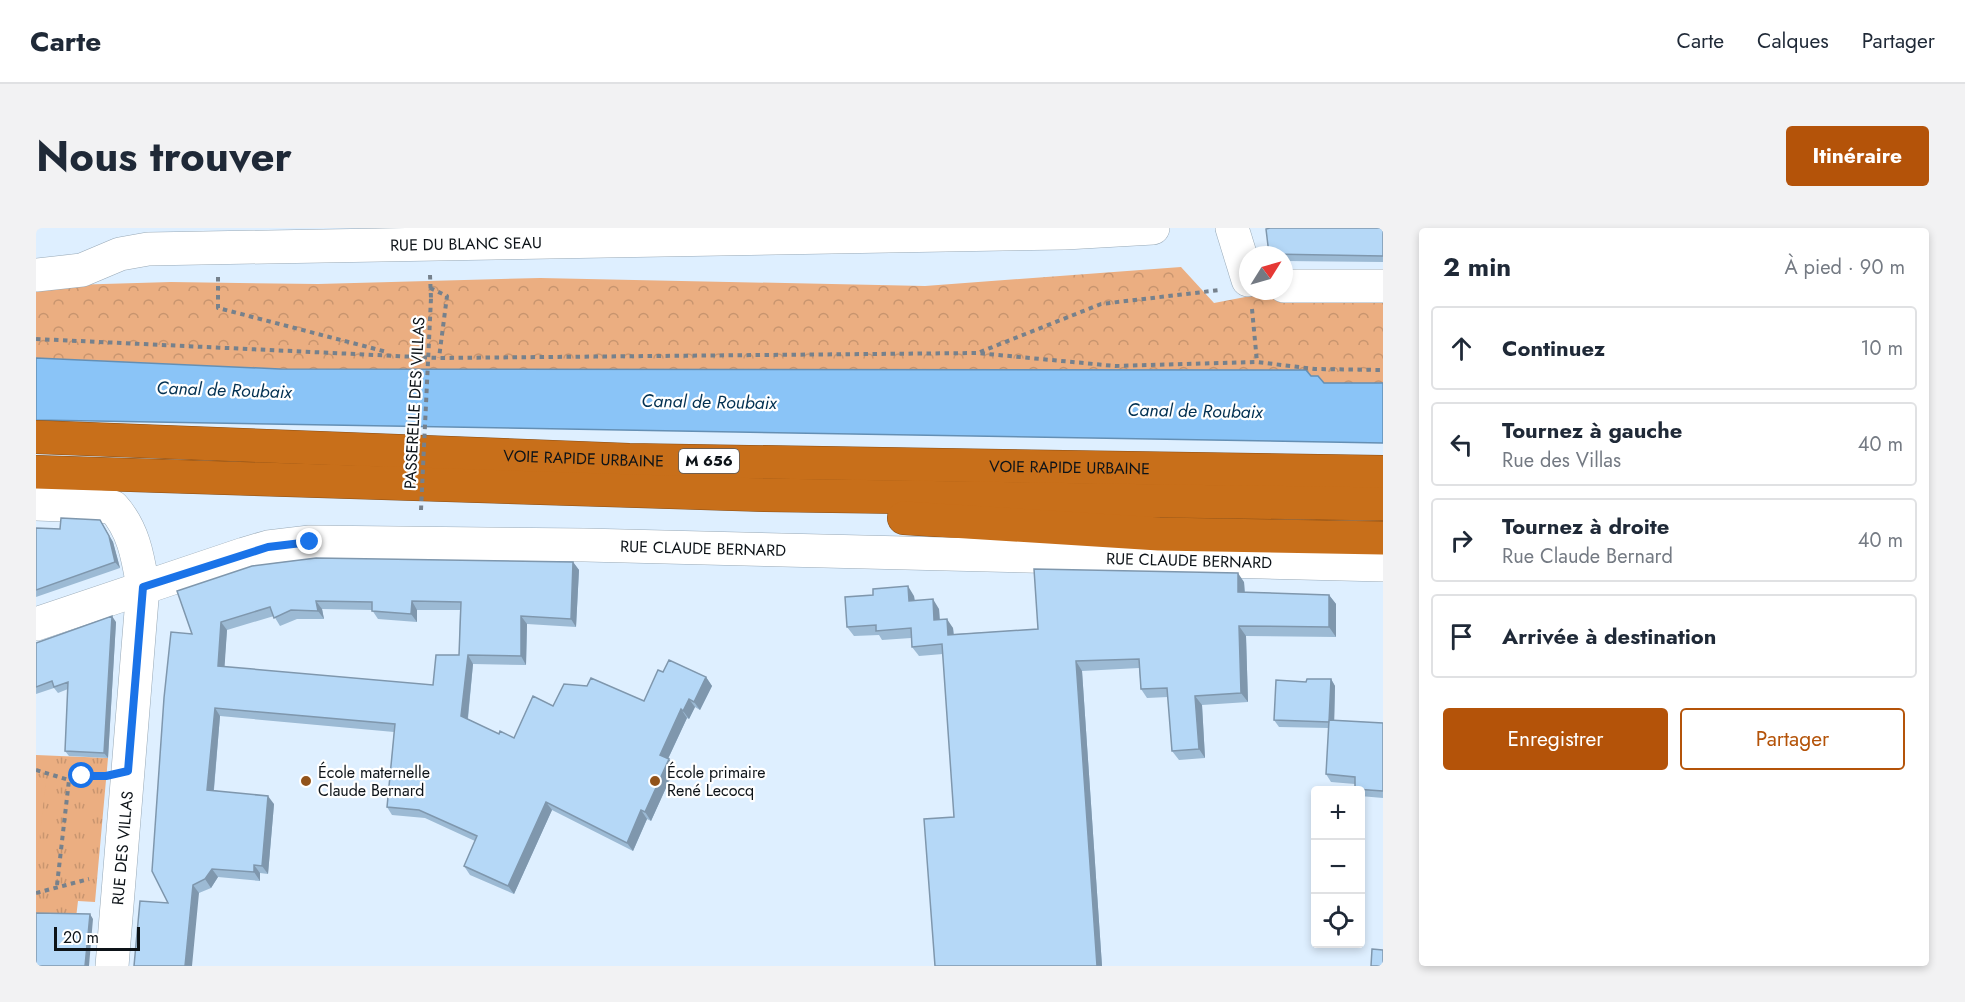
<!DOCTYPE html>
<html lang="fr">
<meta charset="utf-8">
<style>
:root{--surface:#fff;--page:#f2f2f3;--text:#1f2937;--muted:#747a83;--line:#e0e1e3;--accent:#b45309}
body{margin:0;font-family:Jost,sans-serif;background:var(--page);color:var(--text)}
.controls{position:absolute;right:18px;bottom:18px;display:grid;overflow:hidden;border-radius:6px;box-shadow:0 3px 9px #0003}
.controls button{width:54px;height:54px;display:grid;place-items:center;padding:0;border:0;border-bottom:2px solid var(--line);background:var(--surface);color:var(--text);font:30px sans-serif}
.compass{position:absolute;left:1203px;top:18px;width:54px;height:54px;border-radius:50%;background:var(--surface);box-shadow:0 3px 9px #0003;rotate:53deg}
.scale{position:absolute;left:18px;bottom:15px;width:86px;box-sizing:border-box;padding-left:6px;border:3px solid #0d1318;border-top:0;font-size:16px;line-height:21px;white-space:nowrap;color:#0d1318;-webkit-text-stroke:4px #fff;paint-order:stroke}
.stop{position:absolute;width:18px;height:18px;margin:-14px;border:4px solid #1a73e8;border-radius:50%;background:#fff}
.stop.end{background:#1a73e8;border-color:#fff;box-shadow:0 2px 6px #0008}
.list{margin:0;padding:0;list-style:none}
h2{display:flex;justify-content:space-between;align-items:center;height:78px;margin:0;padding:0 24px;font-size:26px}
h2 small{font-size:20px;font-weight:400;color:var(--muted)}
.list li{display:grid;grid-template-columns:39px 1fr auto;gap:18px;align-items:center;box-sizing:border-box;height:84px;margin:0 12px 12px;padding:0 12px;border:2px solid var(--line);border-radius:6px}
.list b{display:block;font-size:22px;white-space:nowrap}
.list p{margin:0;font-size:20px;white-space:nowrap;color:var(--muted)}
.list em{font-size:20px;font-style:normal;color:var(--muted)}
.actions{display:flex;gap:12px;padding:18px 24px}
.actions a{flex:1;padding:14px 0;border:2px solid var(--accent);border-radius:6px;text-align:center;font-size:21px;color:var(--accent)}
.actions .main{background:var(--accent);color:#fff}
.icon{flex:none;width:33px;height:33px;fill:none;stroke:currentColor;stroke-width:2;stroke-linecap:round;stroke-linejoin:round}
.map{position:relative;flex:none;width:1347px;height:738px;overflow:hidden;border-radius:6px}
header{display:flex;align-items:center;gap:36px;box-sizing:border-box;height:84px;padding:0 30px;background:var(--surface);border-bottom:2px solid var(--line)}
header strong{font-size:28px}
nav{display:flex;gap:33px;margin-inline-start:auto;font-size:21px}
.intro{display:flex;align-items:center;justify-content:space-between;box-sizing:border-box;height:144px;padding:0 36px}
h1{margin:0;font-size:42px}
.button{padding:15px 27px;border-radius:6px;background:var(--accent);color:#fff;font-size:21px;font-weight:700}
main{display:flex;gap:36px;padding:0 36px}
aside{flex:1;background:var(--surface);border-radius:6px;box-shadow:0 3px 9px #0003}
.map>svg:first-child{display:block}
.forest{fill:url(#forest-crowns)}
.park{fill:url(#park-tufts)}
.pitch{fill:#ebae81}
.water{fill:#8ac4f7;stroke:#648fb4;stroke-width:1.5}
.lines{fill:none;stroke-linecap:round;stroke-linejoin:round}
.minor-casing{stroke:#98a9b7;stroke-width:34}
.highway-casing{stroke:#874f19;stroke-width:34}
.path{stroke:#76818c;stroke-width:4;stroke-dasharray:4.5 4.5;stroke-linecap:butt}
.minor{stroke:#fff;stroke-width:33}
.highway{stroke:#c86f1a;stroke-width:33}
.path-bridge{stroke:#76818c;stroke-width:4;stroke-dasharray:4.5 4.5;stroke-linecap:butt}
.wall{fill:#9cbad4;fill-rule:evenodd}
.shaded-wall{fill:#7f97ad}
.building{fill:#b5d8f7;stroke:#7f97ad;stroke-width:1.5;fill-rule:evenodd}
.route{stroke:#1a73e8;stroke-width:8}
.poi-dot{fill:#92531a;stroke:#fff;stroke-width:2}
.labels{text-anchor:middle;stroke-width:4.5;stroke-linejoin:round;paint-order:stroke}
.shield{fill:#fff;stroke:#565a5d;stroke-width:1.5}
.shield-label{font-size:15px;font-weight:bold;fill:#0d1318}
.street-label{font-size:16px;fill:#0d1318;stroke:#fff}
.poi-label{font-size:16px;fill:#0d1318;stroke:#fff;text-anchor:start}
.water-label{font-size:18px;font-style:italic;fill:#033152;stroke:#fff}
</style>
<header>
<strong>Carte</strong>
<nav><a>Carte</a><a>Calques</a><a>Partager</a></nav>
</header>
<div class="intro"><h1>Nous trouver</h1><a class="button">Itinéraire</a></div>
<main>
<div class="map">
<svg width="1347" height="738" viewBox="0 0 1347 738">
<defs>
<pattern id="forest-crowns" width="20" height="18" patternUnits="userSpaceOnUse" patternTransform="scale(1.5)"><rect width="20" height="18" fill="#ebae81"/><path d="M2 6a3 3 0 1 1 6 0M12 15a3 3 0 1 1 6 0" fill="none" stroke="#c8956f"/></pattern>
<pattern id="park-tufts" width="24" height="20" patternUnits="userSpaceOnUse" patternTransform="scale(1.5)"><rect width="24" height="20" fill="#ebae81"/><path d="M3 7l-1-3M5 7V3M7 7l1-3M15 17l-1-3M17 17v-4M19 17l1-3" fill="none" stroke="#c8956f"/></pattern>
</defs>
<rect width="100%" height="100%" fill="#deefff"/>
<path class="forest" d="M1145,39L1178,75L1225,66L1347,67V155H1288L1282,148H1275L1270,142L244,141L0,130V58L135,54L282,56L504,50L889,58Z"/>
<path class="park" d="M0,527L72,530L59,674L42,673L40,690L0,689Z"/>
<path class="pitch" d="M0,549L10,550L0,643Z"/>
<path class="water" d="M0,130L244,141L1270,142L1275,148H1282L1288,155H1347V215L0,192Z"/>
<g class="lines">
<g class="minor-casing">
<g id="minor">
<path d="M1196,0L1212,52"/>
<path id="s1" d="M0,47L46,42L84,26L112,21L1029,5L1117,0"/>
<path d="M1248,58H1347"/>
<path d="M0,276L77,279C98,302 102,330 107,359L76,738"/>
<path id="s2" d="M0,396L208,326L232,319L274,314L549,317L1347,337"/>
</g>
</g>
<g class="highway-casing">
<g id="highway">
<path id="s3" d="M0,209L593,232L1347,244"/>
<path d="M0,244L729,267L1347,276"/>
<path d="M868,290L1123,306L1347,310"/>
</g>
</g>
<path class="path" d="M394,47L395,70
M182,49V80L351,124
M394,60L411,68L403,130
M1216,81L1221,134
M0,111L403,130L941,125L1079,138L1221,134L1279,141L1347,142
M944,124L1065,76L1184,62
M0,542L33,552
M21,657L33,552L46,547L62,548
M0,665L53,651"/>
<use href="#minor" class="minor"/>
<use href="#highway" class="highway"/>
<path class="path-bridge" d="M385,282L395,70"/>
</g>
<path class="wall" d="M1347,0V34L1248,33V27L1233,26Z
M64,292L77,314L84,340L0,369V300L24,301Z
M537,334L543,342L540,399L491,396L490,437L437,436L432,491L463,506L478,510L517,478L608,473L627,444L670,449L676,458L664,482L659,479L653,491L651,490L632,531L639,540L615,593L611,591L597,623L516,582L478,666L434,647L428,638L439,613L389,590L356,587L351,579L358,504L184,488L178,562L238,576L232,646L224,645V653L182,649L175,660L163,665L132,675L156,406L141,363ZM286,381L336,382L342,391L381,394V382H424L423,427L397,457L188,439L191,402L238,388L244,398L261,391H288Z
M1208,354L1209,364L1293,367L1300,376V409L1210,408L1212,474L1166,477L1169,530L1143,532L1136,523L1132,469L1111,470L1105,461L1103,440L1046,443L1066,738H899L918,589L907,426L883,428L876,419L875,410L846,412L843,407L818,408L811,399L878,368L879,372L903,381L904,391L917,400L918,406L1002,401Z
M80,394L72,530L33,528L29,523L32,461L22,465L18,460L0,466V415Z
M1295,451L1299,458L1298,492L1347,495V570L1324,568V562H1320L1319,561V556L1295,554L1290,546L1293,500L1243,499L1238,492L1270,454Z"/>
<path class="shaded-wall" d="M64,292L77,314L84,340L79,334Z
M537,334L543,342L540,399L535,391Z
M1202,345L1208,354L1209,373L1202,364Z
M872,358L878,368L879,382L873,373Z
M1293,367L1300,376V409L1293,399Z
M897,371L903,381L904,401L898,392Z
M280,373L286,381L288,391L282,383Z
M376,373L381,382V394L375,386Z
M76,388L80,394L72,530L68,525Z
M485,388L491,396L490,437L485,428Z
M911,391L917,400L918,416L912,407Z
M185,394L191,402L188,447L182,438Z
M1203,398L1210,408L1212,474L1205,465Z
M432,427L437,436L431,497L425,488Z
M1040,433L1046,443L1066,738H1061Z
M670,449L676,458L664,482L658,474Z
M1295,451L1299,458L1298,501L1293,494Z
M1159,468L1166,477L1169,530L1163,521Z
M653,471L659,479L653,491L647,483Z
M179,480L184,488L177,570L171,562Z
M645,481L651,490L630,535L624,527Z
M633,531L639,540L615,593L609,584Z
M232,568L238,576L232,646L226,638Z
M510,574L516,582L478,666L472,658Z
M605,582L611,591L597,623L591,615Z
M218,637L224,645V653L218,644Z
M176,641L182,649L175,660L169,651Z
M157,657L163,665L156,738H149Z
M54,686L57,691L53,738H49Z"/>
<path class="building" d="M1234,0H1347V28L1233,26L1230,1Z
M25,290L64,292L73,308L79,334L0,362V300L24,301Z
M280,330L537,334L535,391L485,388V428L432,427L425,488L463,506L464,503L478,510L497,468L517,478L528,456L551,458L555,450L608,473L622,442L627,444L633,432L670,449L658,474L653,471L647,483L645,481L624,527L633,531L609,584L605,582L591,615L510,574L472,658L428,638L441,608L383,582L351,579L359,496L179,480L171,562L232,568L226,638L218,637V644L176,641L169,651L157,657L149,738H98L104,673L132,675L116,643L128,470L135,404L156,406L141,363L216,338ZM280,373L336,374V383L375,386L376,373L425,374L423,427H400L397,457L182,438L185,394L234,379L238,390L255,382L282,383Z
M998,341L1202,345V364L1293,367V399L1203,398L1205,465L1159,468L1163,521L1136,523L1131,460L1105,461L1103,431L1040,433L1061,738H899L888,591L918,589L906,416L876,419L875,400L840,403V397L811,399L809,369L837,367V361L872,358L873,373L897,371L898,392L911,391L912,407L1002,401Z
M76,388L68,525L29,523L32,454L18,459L16,453L0,459V415Z
M1271,451H1295L1293,494L1238,492L1240,452L1270,454Z
M1293,492L1347,495V563L1319,561V549L1290,546Z
M0,685L54,686L49,738H0Z
M1336,721L1347,722V738H1335Z"/>
<g class="lines">
<path class="route" d="M46,548H70L92,543L107,359L232,319L274,314"/>
</g>
<g class="poi-dot">
<circle cx="270" cy="553" r="6"/>
<circle cx="619" cy="553" r="6"/>
</g>
<g class="labels">
<rect class="shield" x="643" y="221" width="60" height="24" rx="4.5"/>
<g class="shield-label">
<text x="673" y="238">M 656</text>
</g>
<g class="street-label">
<text dy="6" stroke="none"><textPath href="#s1" startOffset="434">RUE DU BLANC SEAU</textPath></text>
<text transform="translate(378 175) rotate(-87)" y="6">PASSERELLE DES VILLAS</text>
<text dy="6" stroke="none"><textPath href="#s3" startOffset="548">VOIE RAPIDE URBAINE</textPath></text>
<text dy="6" stroke="none"><textPath href="#s3" startOffset="1034">VOIE RAPIDE URBAINE</textPath></text>
<text dy="6" stroke="none"><textPath href="#s2" startOffset="680">RUE CLAUDE BERNARD</textPath></text>
<text dy="6" stroke="none"><textPath href="#s2" startOffset="1166">RUE CLAUDE BERNARD</textPath></text>
<text transform="translate(86 620) rotate(-85)" y="6">RUE DES VILLAS</text>
</g>
<g class="poi-label">
<text x="282" y="550">École maternelle<tspan x="282" dy="18">Claude Bernard</tspan></text>
<text x="631" y="550">École primaire<tspan x="631" dy="18">René Lecocq</tspan></text>
</g>
<g class="water-label">
<text transform="translate(188 162) rotate(2)" y="6">Canal de Roubaix</text>
<text transform="translate(673 174) rotate(1)" y="6">Canal de Roubaix</text>
<text transform="translate(1159 183) rotate(1)" y="6">Canal de Roubaix</text>
</g>
</g>
</svg>
<div class="controls">
<button>+</button>
<button>−</button>
<button><svg class="icon" aria-label="locate" viewBox="0 0 24 24"><circle cx="12" cy="12" r="6"/><path d="M12 2v4M12 18v4M2 12h4M18 12h4"/></svg></button>
</div>
<svg class="compass" viewBox="-18 -18 36 36"><path d="M0-13l5 13h-10z" fill="#e53935"/><path d="M0 13l5-13h-10z" fill="#747a83"/></svg>
<div class="scale">20 m</div>
<div class="stop" style="left:46px;top:548px"></div>
<div class="stop end" style="left:274px;top:314px"></div>
</div>
<aside>
<h2>2 min<small>À pied · 90 m</small></h2>
<ul class="list">
<li><svg class="icon" aria-label="ahead" viewBox="0 0 24 24"><path d="M12 20V5M6 11l6-6 6 6"/></svg><div><b>Continuez</b></div><em>10 m</em></li>
<li><svg class="icon" aria-label="left" viewBox="0 0 24 24"><path d="M17 20v-9H6M10 6l-5 5 5 5"/></svg><div><b>Tournez à gauche</b><p>Rue des Villas</p></div><em>40 m</em></li>
<li><svg class="icon" aria-label="right" viewBox="0 0 24 24"><path d="M7 20v-9h11M14 6l5 5-5 5"/></svg><div><b>Tournez à droite</b><p>Rue Claude Bernard</p></div><em>40 m</em></li>
<li><svg class="icon" aria-label="arrive" viewBox="0 0 24 24"><path d="M6 21V4h12l-3 4 3 4H6"/></svg><div><b>Arrivée à destination</b></div></li>
</ul>
<div class="actions"><a class="main">Enregistrer</a><a>Partager</a></div>
</aside>
</main>
